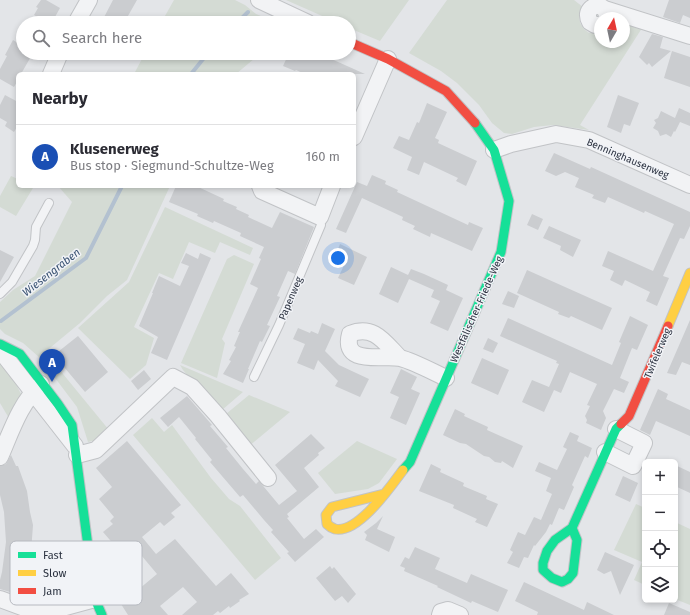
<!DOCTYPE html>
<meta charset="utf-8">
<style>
:root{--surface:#fff;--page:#f7f7f7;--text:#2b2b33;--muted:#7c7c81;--line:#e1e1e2;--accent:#0b8043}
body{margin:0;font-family:"Fira Sans",sans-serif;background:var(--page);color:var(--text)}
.controls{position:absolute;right:12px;bottom:12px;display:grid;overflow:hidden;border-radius:6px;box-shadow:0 2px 6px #0003}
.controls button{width:36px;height:36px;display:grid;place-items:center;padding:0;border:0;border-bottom:1px solid var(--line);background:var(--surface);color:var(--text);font:20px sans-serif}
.compass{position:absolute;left:594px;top:12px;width:36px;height:36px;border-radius:50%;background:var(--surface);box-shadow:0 2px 6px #0003;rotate:9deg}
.you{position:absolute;left:338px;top:258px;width:14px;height:14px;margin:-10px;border:3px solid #fff;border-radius:50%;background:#1a73e8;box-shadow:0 0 0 6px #1a73e833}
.badge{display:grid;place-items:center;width:26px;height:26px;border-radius:50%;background:var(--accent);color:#fff;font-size:13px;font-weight:700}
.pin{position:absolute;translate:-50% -33px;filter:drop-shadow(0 1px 2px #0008)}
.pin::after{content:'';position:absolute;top:21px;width:14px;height:12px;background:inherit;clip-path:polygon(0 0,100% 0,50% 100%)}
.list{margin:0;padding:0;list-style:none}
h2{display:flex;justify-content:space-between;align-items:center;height:52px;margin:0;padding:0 16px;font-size:17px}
h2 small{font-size:13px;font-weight:400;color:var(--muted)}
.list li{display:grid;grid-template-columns:26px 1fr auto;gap:12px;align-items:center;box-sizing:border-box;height:64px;padding:0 16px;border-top:1px solid var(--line)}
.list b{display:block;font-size:15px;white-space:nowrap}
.list p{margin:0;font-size:13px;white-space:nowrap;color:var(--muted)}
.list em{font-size:13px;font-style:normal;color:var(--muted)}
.icon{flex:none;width:22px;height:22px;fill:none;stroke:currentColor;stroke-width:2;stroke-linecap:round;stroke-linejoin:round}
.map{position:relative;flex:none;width:690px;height:615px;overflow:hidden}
.search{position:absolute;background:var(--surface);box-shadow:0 2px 6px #0003;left:16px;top:16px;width:340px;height:44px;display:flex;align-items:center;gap:10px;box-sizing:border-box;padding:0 14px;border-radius:22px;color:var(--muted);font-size:15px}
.panel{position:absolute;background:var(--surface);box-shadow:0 2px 6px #0003;left:16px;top:72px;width:340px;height:116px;border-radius:6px}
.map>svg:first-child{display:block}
.green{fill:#d4dbd4}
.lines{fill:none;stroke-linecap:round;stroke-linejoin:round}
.stream{stroke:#b3c1d0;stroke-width:4}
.building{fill:#cbcdd0}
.lane-casing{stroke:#c1c3c6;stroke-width:10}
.street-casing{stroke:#c1c3c6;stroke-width:18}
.fast-casing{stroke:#c1c3c6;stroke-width:11}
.slow-casing{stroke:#c1c3c6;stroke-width:11}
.jam-casing{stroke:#c1c3c6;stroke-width:11}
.lane{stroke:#f2f3f5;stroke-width:8}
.street{stroke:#f2f3f5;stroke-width:16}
.fast{stroke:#16e098;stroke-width:9}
.slow{stroke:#ffcf43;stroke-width:9}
.jam{stroke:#f24e42;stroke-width:9}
.labels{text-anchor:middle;stroke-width:3;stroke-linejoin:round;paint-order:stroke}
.street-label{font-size:10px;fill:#2b3240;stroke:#f1f3f7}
.water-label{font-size:11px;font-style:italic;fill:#385171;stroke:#f1f3f7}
.key{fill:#f1f3f7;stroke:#b6b9c0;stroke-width:1}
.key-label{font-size:11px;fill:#2b3240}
</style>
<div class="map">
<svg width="690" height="615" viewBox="0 0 690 615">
<rect width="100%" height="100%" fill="#e3e5e8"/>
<path class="green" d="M174,0H235L245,5L256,14L278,23H161Z
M286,0H409L380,41L349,28V23H338Z
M447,0H574L583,7C579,12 578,21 582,26C583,29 587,31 589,33L600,32V42H624V19L644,25L580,125L589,130L553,125L534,127L512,134L504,133L492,123L479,105L457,83L441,71L409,53Z
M145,53H261L236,74H134Z
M11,176L18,179V186H30L33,188L16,216L0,207V196Z
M58,186H170L127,280L107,296L80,323L45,352L109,430L97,440L88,442L77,407L40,358L23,343L5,334L0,329V302L13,290L35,276L72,202Z
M165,207L253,248L250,255L220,242L215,253L189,242L173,279L159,273L134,327L154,338L146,365L130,379L78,328L129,282Z
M234,255L254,264L222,339L225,343L217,378L181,363L227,259Z
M0,361L11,374L22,396L10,420L0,403Z
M180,365L243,392L222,410L215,408L183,370Z
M249,395L290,412L248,447L226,414Z
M152,418L164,432L172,425L211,478L229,499L240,506L281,558L255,580L133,435Z
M357,441L397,459L379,483L368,489L335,494L318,473Z
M636,504L645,508V585L634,580L642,562L614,550Z
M675,522L690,529V605L675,599Z"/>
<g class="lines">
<path class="stream" d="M237,23L248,12
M191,74L208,53
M1,321L86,258L122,186"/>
</g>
<path class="building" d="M41,0H46L60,8L55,17L56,21L52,23H48L34,15L38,8L36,7Z
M113,0H137L124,23H101Z
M669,0H690V18L683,15L680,23L663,17Z
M652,34L663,37L660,48L671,51L652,67L649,63L647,65L639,57Z
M13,40L23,46V53H33L21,74H18V80L14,87L0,79V69L7,56L5,55Z
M672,51L690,57V87L664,78Z
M289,53H318L365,74H305L296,70L295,71L283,66Z
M5,95L18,102V128L17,127L14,132L5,126L7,122L0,118V105Z
M618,95L639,103L630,126L624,124L621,133L607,127Z
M427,103L447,112L435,138L439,140L438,143L477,161L466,186L456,181L458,178L424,162L419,175L407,170L412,157L393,148L399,136L409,140L417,122L419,123Z
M679,108L690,113V126L680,122L675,132L674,131L671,137L666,134L660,136L658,131L653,128L656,123L654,120L658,118L661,111L675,118Z
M554,153L590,169L591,167L690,212V226L684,239L680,238L663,276L669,278L657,306L646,301L650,292L625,280L622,286L610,280L614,271L602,266L608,251L653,271L674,224L645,211L644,213L608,197L605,203L592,198L594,195L575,187L579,178L565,172L556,176L545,171Z
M372,175L386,181L385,184L398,190L397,192L468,225L469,222L483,228L472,251L431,233L430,237L413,229L415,226L402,220L403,217L362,198L346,233L336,229L357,182L367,186Z
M176,186H196L224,199L223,201L237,207L236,209L249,215L248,217L272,228L280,212L314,227L295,274L288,271L277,296L280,297L267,325L270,326L262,342L260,341L248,369H249L243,383L223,374L231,361L229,360L236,347L234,346L240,332H238L258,288L250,284L261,259L259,258L264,247L240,236L241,233L214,221L213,223L197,216L198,214L169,202Z
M532,214L543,219L538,230L527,225Z
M549,226L581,240L573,257L560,250L561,246L543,238Z
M340,244L367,257L354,285L338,278L347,259L336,254Z
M0,250L14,257L0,282Z
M186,253L198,259L200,253L211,258L167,360L151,353L158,337L139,326L153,293H152L159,276L180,286L189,266L181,263Z
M391,267L408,275L411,269L424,274L448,285L446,290L463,298L448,331L430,323L440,301L431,297L434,290L409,279L398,303L379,294Z
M527,270L612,308L602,330L571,316L569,318L558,314L559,312L517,293Z
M508,291L519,296L514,308L502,304Z
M630,316L648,325L637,350L632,348L620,378L629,382L624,393L614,389L603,411L606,418L601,430L586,423L587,420L585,416L590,406L587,405L597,384L570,372L561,393L554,390L544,412L522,402L532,380L549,387L559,364L556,363L557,361L500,336L508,318L612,365L621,343L619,342Z
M690,320V365L682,362L676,375L667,373Z
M322,323L335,329L325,351L339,365L369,379L360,397L335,386L338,381L318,360L314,370L297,363L305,344L293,339L298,328L310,333L311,331L318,334Z
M78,336L108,372L85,392L54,355Z
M488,338L498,343L493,353L483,349Z
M482,358L509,370L498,395L471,383Z
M401,369L417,377L411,389L420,393L406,425L390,418L399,397L390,393Z
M144,370L151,379L138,390L131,381Z
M658,389L668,394L666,399L690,410V436L656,421L650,435L640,430Z
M187,396L212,425L210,426L228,447L226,448L243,469L256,484L259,481L279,505L297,491L275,465L311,434L325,448L318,453L319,455L304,468L319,487L287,514L289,517L287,518L304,539L316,529L324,537L295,562L287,553L289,552L271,532L273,530L264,520L243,495L240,497L210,462L212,460L195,439L196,438L179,417L168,427L160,418Z
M455,409L465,414L464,416L488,427L487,430L523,446L513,468L502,461L501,463L495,462L489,457L484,456L466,444L460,443L443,435Z
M570,432L579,436L577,441L592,448L588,458L585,456L572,485L574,487L564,510L559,508L552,525L550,524L546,532L535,546L534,545L528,558L524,557L519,568L507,563L513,552L510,550L518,532L525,535L534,517L541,520L552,494L546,491L551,478L535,471L539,462L557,470L567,449L563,447Z
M127,441L181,505L171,513L175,517L164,526L160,522L142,537L156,554L175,539L216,586L231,573L249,594L239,600L240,601L230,608L229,606L220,613L218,611L213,615H182L197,602L183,587L160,606L168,615H128L121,604L157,574L136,549L135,551L131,547L122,554L103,532L113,524L110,521L114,517L99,499L112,487L96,468Z
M11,455L16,466H18L27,491L30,512L33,525L31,552L25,588L22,587L20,595L0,589V580L2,572L6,542L4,512L0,495V466L6,464Z
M431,464L441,469L440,472L464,483L463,486L487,496L486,499L498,504L487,527L475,522L477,519L453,508L454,505L419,491Z
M675,465L690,472V493L675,486Z
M623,476L638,483L630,502L615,495Z
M383,516L377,529L395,537L389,552L365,540L367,535L364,532L376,523Z
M415,547L440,558L435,569L467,583L471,574L508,590L498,612L472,601L471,603L437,587L438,586L404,571L405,568L400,566L405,557L409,559Z
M605,552L634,565L620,595L611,571L604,574L597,570Z
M330,566L332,569L334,567L356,594L348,603L342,596L335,601L316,578Z
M524,582L584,610L587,602L614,615H537L538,612L515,601Z
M669,603L690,612V615H664Z"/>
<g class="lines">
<g class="lane-casing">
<path id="lane" d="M0,294L12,282L33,246L35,240L36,227L49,203
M254,377L279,325L321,225L320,217"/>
</g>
<g class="street-casing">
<path id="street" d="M259,0L308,23
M605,9L690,36
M76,23L89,0
M600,25H595L590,22C586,15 588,9 595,6H600L606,10L607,18
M51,74L60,53
M354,137L388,59
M494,150L511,144L556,134L589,140L690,185
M260,186L262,191L320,217L332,186
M0,350L75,446
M400,358C385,343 374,324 350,334C341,367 385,354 400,358C413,361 433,372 446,378
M605,452L633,466L644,443L616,429
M77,455L96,450L173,377L192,387L218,416L268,478
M0,457C11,432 20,403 41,384
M0,599L30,610L51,611L95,599
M440,615L441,612L448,610L460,615"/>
</g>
<g class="fast-casing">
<path id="fast" d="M0,344L20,354L58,404L72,425L95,599L102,615
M403,470L410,462L501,252L509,201L494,150L475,123
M572,528L577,540L573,573L568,579L562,582L552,578L543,570V563L547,551L555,540L572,528L616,429L621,424"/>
</g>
<g class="slow-casing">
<path id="slow" d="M668,326L690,273
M384,494L332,507L326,515L327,524C329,526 332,528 335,529C358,534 391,486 403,470"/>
</g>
<g class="jam-casing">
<path id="jam" d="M349,42L388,59L446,91L475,123
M621,424L629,416L668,326"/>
</g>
<use href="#lane" class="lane"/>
<use href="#street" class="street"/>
<use href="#fast" class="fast"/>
<use href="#slow" class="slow"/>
<use href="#jam" class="jam"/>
</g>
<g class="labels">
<g class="street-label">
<text transform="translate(628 158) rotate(23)" y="4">Benninghausenweg</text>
<text transform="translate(290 298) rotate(-67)" y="4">Papenweg</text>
<text transform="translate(476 309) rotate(-66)" y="4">Westfälischer-Friede-Weg</text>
<text transform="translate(657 353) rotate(-67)" y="4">Twifelerweg</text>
</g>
<g class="water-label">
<text transform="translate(51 272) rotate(-38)" y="4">Wiesengraben</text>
</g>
</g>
<rect x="10" y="541" width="132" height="64" rx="6" class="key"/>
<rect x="18" y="552" width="18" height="6" fill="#16e098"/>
<rect x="18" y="570" width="18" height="6" fill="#ffcf43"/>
<rect x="18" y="588" width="18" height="6" fill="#f24e42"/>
<g class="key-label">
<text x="43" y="559">Fast</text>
<text x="43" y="577">Slow</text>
<text x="43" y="595">Jam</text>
</g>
</svg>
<div class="controls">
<button>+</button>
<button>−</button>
<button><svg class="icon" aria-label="locate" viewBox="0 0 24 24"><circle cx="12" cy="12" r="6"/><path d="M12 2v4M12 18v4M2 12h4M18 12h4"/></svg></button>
<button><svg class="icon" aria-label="layers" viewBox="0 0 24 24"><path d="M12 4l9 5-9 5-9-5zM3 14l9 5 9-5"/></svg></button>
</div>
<svg class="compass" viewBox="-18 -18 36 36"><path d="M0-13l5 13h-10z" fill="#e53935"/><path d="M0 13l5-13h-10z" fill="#7c7c81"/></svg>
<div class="you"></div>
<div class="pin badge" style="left:52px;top:382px;background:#1a4fb4">A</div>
<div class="search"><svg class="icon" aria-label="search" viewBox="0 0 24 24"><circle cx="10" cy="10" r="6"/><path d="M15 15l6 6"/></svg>Search here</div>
<section class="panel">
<h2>Nearby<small></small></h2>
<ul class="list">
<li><span class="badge" style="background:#1a4fb4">A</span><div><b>Klusenerweg</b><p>Bus stop · Siegmund-Schultze-Weg</p></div><em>160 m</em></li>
</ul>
</section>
</div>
